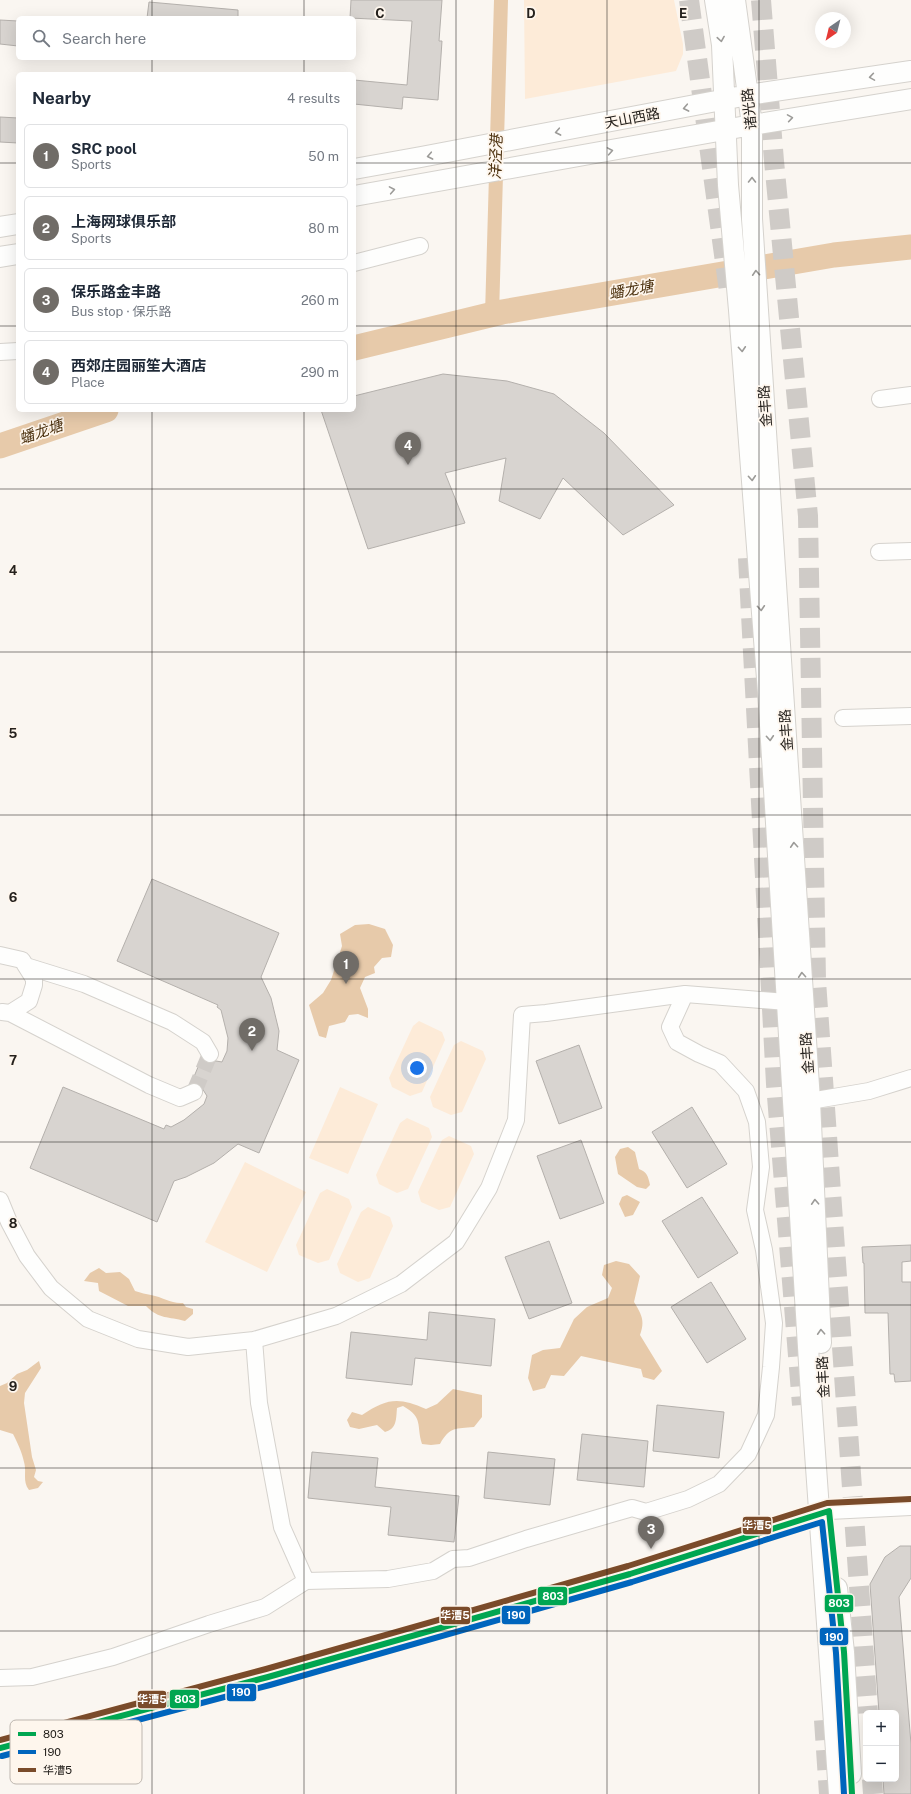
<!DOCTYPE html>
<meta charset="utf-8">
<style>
:root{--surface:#fff;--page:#f2f2f3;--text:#1f2937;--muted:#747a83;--line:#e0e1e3;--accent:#706c67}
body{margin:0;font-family:"Public Sans","Noto Sans SC",sans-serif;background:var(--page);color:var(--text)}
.controls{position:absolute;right:12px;bottom:12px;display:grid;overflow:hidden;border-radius:6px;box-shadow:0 4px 16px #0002}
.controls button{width:36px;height:36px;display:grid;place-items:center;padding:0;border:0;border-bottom:1px solid var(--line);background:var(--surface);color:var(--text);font:20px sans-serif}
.compass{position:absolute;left:815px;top:12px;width:36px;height:36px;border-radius:50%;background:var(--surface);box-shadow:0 4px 16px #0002;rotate:215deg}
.you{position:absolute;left:417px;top:1068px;width:14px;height:14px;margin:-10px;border:3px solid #fff;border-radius:50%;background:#1a73e8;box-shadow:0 0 0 6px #1a73e833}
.badge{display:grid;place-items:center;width:26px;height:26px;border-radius:50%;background:var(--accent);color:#fff;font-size:13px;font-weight:700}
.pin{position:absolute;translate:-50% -33px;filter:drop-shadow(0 1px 2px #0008)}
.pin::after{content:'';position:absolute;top:21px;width:14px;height:12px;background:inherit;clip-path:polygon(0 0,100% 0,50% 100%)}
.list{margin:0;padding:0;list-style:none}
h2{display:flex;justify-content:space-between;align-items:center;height:52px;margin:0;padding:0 16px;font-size:17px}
h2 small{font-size:13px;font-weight:400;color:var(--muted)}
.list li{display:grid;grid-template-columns:26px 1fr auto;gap:12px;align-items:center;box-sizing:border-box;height:64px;margin:0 8px 8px;padding:0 8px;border:1px solid var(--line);border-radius:6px}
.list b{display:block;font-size:15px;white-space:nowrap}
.list p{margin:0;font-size:13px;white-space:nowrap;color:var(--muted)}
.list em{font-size:13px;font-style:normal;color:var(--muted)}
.icon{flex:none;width:22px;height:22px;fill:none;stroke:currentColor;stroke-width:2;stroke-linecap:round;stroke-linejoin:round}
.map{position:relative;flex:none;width:911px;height:1794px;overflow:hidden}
.search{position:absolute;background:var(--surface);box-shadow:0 4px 16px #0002;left:16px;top:16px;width:340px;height:44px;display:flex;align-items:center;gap:10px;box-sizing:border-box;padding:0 14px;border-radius:6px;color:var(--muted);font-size:15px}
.panel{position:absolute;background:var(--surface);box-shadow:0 4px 16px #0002;left:16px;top:72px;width:340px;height:340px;border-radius:6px}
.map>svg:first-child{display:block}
.green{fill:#fdebd8}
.water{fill:#e7caaa}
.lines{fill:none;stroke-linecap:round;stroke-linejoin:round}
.canal{stroke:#e7caaa;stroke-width:14}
.river{stroke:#e7caaa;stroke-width:25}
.building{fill:#d8d4d0;stroke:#b4b0ac}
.minor-tunnel{stroke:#cfcbc7;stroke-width:16;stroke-dasharray:16 8;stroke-linecap:butt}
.major-tunnel{stroke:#cfcbc7;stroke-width:20;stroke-dasharray:20 10;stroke-linecap:butt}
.minor-casing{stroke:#d5d2cd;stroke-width:18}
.major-casing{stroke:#d5d2cd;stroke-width:22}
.minor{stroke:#fefefd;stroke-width:16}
.major{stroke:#fefefd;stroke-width:20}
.bus-1-casing{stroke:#fef6ed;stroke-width:9}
.bus-2-casing{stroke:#fef6ed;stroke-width:9}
.bus-3-casing{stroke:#fef6ed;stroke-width:9}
.bus-1{stroke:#00a651;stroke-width:6}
.bus-2{stroke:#0065bd;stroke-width:6}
.bus-3{stroke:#7a4b2a;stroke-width:6}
.oneway{stroke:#9c9b98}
.grid{fill:none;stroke:#25211d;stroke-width:1;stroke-opacity:0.55}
.labels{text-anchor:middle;stroke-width:3.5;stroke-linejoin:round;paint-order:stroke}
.street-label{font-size:14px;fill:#25211d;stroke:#fef6ed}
.water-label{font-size:15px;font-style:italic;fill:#4d3210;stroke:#fef6ed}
.key{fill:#fef6ed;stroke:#bdb6af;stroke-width:1}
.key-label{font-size:11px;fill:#25211d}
.grid-label{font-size:13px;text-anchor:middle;font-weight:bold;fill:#25211d;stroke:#fef6ed;stroke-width:3.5;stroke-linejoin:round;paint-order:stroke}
.line-badge{stroke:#fef6ed;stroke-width:1.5}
.badge-label{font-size:11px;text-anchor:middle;font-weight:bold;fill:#fff}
</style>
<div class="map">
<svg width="911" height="1794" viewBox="0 0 911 1794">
<rect width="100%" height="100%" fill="#faf6f1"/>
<path class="green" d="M524,0H674L683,44V54L676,71L525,99Z
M419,1021L442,1032L445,1040L422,1092L410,1096L392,1087L389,1078L413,1026Z
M461,1041L483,1051L486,1059L462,1112L451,1115L433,1107L430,1097L454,1045Z
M340,1087L378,1104L348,1174L309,1158Z
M407,1118L429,1128L432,1137L408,1189L397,1193L379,1184L376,1175L400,1123Z
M449,1136L471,1146L474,1154L450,1207L439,1210L421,1202L418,1192L442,1140Z
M245,1162L306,1192L267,1272L205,1242Z
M327,1189L349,1199L352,1207L329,1260L318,1263L299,1255L296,1245L320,1193Z
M368,1207L390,1217L393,1226L370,1278L358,1282L340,1273L337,1264L361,1212Z"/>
<path class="water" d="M369,924L385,929L393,945L391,957L382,958L374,967L375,973L365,977L360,988L368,1009V1018L358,1014L349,1015L345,1022L329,1026L326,1038L319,1036L309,1005L323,993L331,980L342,946L340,934L355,925Z
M628,1147L635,1152L639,1169C647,1172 648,1176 650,1185L646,1189L637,1187L618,1174L615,1157L620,1149Z
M627,1195L640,1202L633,1215L625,1217L619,1204L622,1197Z
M616,1261L629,1264L640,1276L634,1302C642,1315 645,1321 640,1335L662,1371L654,1380L643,1377L641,1369L581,1356L564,1376L551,1375L545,1388L533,1391L528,1378L532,1355L543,1350L560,1348L574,1319L587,1307L608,1298L612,1288L602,1275L604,1265Z
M99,1268L106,1273L120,1272L129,1279L135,1291C141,1293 146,1294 151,1295C163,1297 171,1304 183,1303L186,1307L193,1309V1314L185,1321C168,1316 160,1320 146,1306H128L99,1291L98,1283L84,1281L90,1273Z
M39,1361L41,1368L25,1393L24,1403L32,1457L36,1470L34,1477L38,1481L43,1482L38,1488L29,1490C22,1481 27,1472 24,1462C22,1452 17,1442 13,1434L0,1430V1386L7,1383L17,1374L27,1370Z
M453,1389L482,1395V1417L474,1427C456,1429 450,1426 440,1444L431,1445L422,1444C416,1425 424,1418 403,1406L397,1408C396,1419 397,1429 385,1432L377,1425L359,1429L350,1427L347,1420L352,1412L362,1415C387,1398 399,1397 426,1409L437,1404Z"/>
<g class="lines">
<path class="canal" d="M492,315L501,0"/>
<path class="river" d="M354,348L502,312L834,255L911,247
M0,446L106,410"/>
</g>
<path class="building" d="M351,0H442L439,41H442L438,100L403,97L402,109L354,104V80L407,85L412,21L350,18Z
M149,2L238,10V18H147Z
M0,20L18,21V46L0,44Z
M0,117L18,118V143L0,142Z
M443,374L507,381L554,394L604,433L674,505L623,535L563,478L540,519L499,501L506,458L445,473L465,523L368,549L321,410H354V396Z
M152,879L279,933L261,977L271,998L279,1031L277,1050L299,1060L259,1153L238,1144L214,1163L186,1177L174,1181L157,1222L30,1168L63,1087L164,1129L166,1125L171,1127L184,1120L204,1104L207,1096L200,1085L193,1079L201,1060L210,1063L216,1061L222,1062L227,1051L228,1038L221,1010L217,1007L218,1005L117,961Z
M579,1045L602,1108L559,1124L536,1061Z
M692,1107L727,1164L687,1188L652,1132Z
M581,1140L604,1203L560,1219L537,1156Z
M702,1197L738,1253L698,1278L662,1221Z
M549,1241L572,1303L529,1319L505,1257Z
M911,1245V1261L902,1262V1282H911V1381L895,1382L894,1374H890L888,1313H865L864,1263H863L862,1247Z
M711,1282L746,1339L707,1363L671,1307Z
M429,1312L495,1319L491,1366L415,1358L412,1385L346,1378L351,1332L427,1340Z
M657,1405L724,1412L719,1458L653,1451Z
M582,1434L648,1441L644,1487L577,1480Z
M312,1452L378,1458L375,1487L459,1496L454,1542L388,1535L391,1507L308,1498Z
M488,1452L555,1459L550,1505L484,1498Z
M900,1546H911V1578L899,1597L911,1744V1794H884L883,1779H896V1713H879L870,1584L885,1557Z"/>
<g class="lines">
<path class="minor-tunnel" d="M194,1092L210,1054"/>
<path class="major-tunnel" d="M689,0L729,291
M761,0L774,161L808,516L816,981L868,1713
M748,558L776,1084L802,1405
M824,1720L829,1794
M872,1779L873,1794"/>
<g class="minor-casing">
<path id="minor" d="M354,263L420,246
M0,352L18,351
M880,399L911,395
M879,552L911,551
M843,718L911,716
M0,955L22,960L34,979V985L29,1001L10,1013L2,1012
M26,966L84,984L172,1022L203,1042L210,1054
M10,1013L149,1085L180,1098L194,1092
M810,1101L869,1091L911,1078
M0,1200L9,1222L27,1256L51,1288L88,1319L138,1339L188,1347L254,1340
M306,1581L388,1579L433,1571L453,1559L469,1558L526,1539L632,1508L646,1512L688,1499L719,1484L748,1454L766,1415L771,1367L774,1323L764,1250L755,1210L761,1167L757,1122L746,1091L720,1063L699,1054L677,1042L670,1027L685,994
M0,1678L32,1677L113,1657L209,1624L265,1607L306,1581L282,1527L259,1403L254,1340L336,1316L401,1284L456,1242L489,1188L516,1120L522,1015L546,1013L685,994L799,1003
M0,1748L268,1677L630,1574L829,1511L911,1507"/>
</g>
<g class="major-casing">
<path id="major" d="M715,0L722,45L728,185L739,310L768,692L811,1396L839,1794
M735,0L752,125V219L810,1101L821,1343
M354,169L421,157L748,95L911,71
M354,196L752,125L911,99
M0,227L18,224
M0,257L18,254
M837,1588L844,1652L851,1774"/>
</g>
<use href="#minor" class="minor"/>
<use href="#major" class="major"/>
<g class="bus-1-casing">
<path id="bus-1" d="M0,1748L268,1677L630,1574L829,1511L844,1652L852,1794"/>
</g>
<g class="bus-2-casing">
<path id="bus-2" d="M2,1756L270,1685L632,1582L822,1522L836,1653L844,1794"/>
</g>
<g class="bus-3-casing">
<path id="bus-3" d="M0,1740L266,1669L628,1566L827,1503L911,1499"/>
</g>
<use href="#bus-1" class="bus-1"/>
<use href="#bus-2" class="bus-2"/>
<use href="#bus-3" class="bus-3"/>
</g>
<defs><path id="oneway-chevron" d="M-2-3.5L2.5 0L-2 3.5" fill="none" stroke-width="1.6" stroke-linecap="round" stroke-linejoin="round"/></defs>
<g class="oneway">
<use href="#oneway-chevron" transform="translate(721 39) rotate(81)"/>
<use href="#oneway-chevron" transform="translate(872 77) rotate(171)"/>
<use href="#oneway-chevron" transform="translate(686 108) rotate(169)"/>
<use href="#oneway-chevron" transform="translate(790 118) rotate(-9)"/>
<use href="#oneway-chevron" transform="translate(558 132) rotate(169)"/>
<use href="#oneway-chevron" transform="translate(610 151) rotate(-10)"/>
<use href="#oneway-chevron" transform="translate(430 156) rotate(169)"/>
<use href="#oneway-chevron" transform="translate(752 180) rotate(-90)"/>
<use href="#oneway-chevron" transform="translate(392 190) rotate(-10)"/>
<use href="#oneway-chevron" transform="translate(756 273) rotate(-94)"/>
<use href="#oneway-chevron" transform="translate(742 349) rotate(86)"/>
<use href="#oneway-chevron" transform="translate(752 478) rotate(86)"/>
<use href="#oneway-chevron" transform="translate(761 608) rotate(86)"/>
<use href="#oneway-chevron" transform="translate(770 738) rotate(86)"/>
<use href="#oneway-chevron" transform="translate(794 845) rotate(-94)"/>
<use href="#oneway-chevron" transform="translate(802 975) rotate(-94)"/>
<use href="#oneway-chevron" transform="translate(815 1202) rotate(-93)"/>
<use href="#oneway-chevron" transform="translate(821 1332) rotate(-93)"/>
</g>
<path class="grid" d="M152,0V18M304,0V18M456,0V1794M607,0V1794M759,0V1794M152,58V74M304,58V74M0,163H18M354,163H911M0,326H18M354,326H911M152,410V1794M304,410V1794M0,489H911M0,652H911M0,815H911M0,979H911M0,1142H911M0,1305H911M0,1468H911M0,1631H911"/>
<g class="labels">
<g class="street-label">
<text transform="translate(749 109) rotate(-96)" y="5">诸光路</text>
<text transform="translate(632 118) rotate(-11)" y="5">天山西路</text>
<text transform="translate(765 406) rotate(-94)" y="5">金丰路</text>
<text transform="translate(786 730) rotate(-94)" y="5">金丰路</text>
<text transform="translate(807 1053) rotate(-94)" y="5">金丰路</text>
<text transform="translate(823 1377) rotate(-93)" y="5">金丰路</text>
</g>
<g class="water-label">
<text transform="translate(496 157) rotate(-88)" y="5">洋泾港</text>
<text transform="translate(631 290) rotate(-10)" y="5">蟠龙塘</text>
<text transform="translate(41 432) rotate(-19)" y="5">蟠龙塘</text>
</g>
</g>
<rect x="10" y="1720" width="132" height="64" rx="6" class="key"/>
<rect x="18" y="1732" width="18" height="4" fill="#00a651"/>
<rect x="18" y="1750" width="18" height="4" fill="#0065bd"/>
<rect x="18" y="1768" width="18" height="4" fill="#7a4b2a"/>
<g class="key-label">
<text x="43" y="1738">803</text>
<text x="43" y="1756">190</text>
<text x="43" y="1774">华漕5</text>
</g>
<g class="grid-label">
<text x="380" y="18">C</text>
<text x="531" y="18">D</text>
<text x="683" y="18">E</text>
<text x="13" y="575">4</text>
<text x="13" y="738">5</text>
<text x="13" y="902">6</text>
<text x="13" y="1065">7</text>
<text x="13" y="1228">8</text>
<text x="13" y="1391">9</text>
</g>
<g class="line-badge">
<rect x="742" y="1516" width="30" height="19" rx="4" fill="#7a4b2a"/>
<rect x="537" y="1586" width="31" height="20" rx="4" fill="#00a651"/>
<rect x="824" y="1594" width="30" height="19" rx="4" fill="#00a651"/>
<rect x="501" y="1605" width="30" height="20" rx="4" fill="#0065bd"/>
<rect x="440" y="1606" width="31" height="19" rx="4" fill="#7a4b2a"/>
<rect x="819" y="1627" width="30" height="19" rx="4" fill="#0065bd"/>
<rect x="226" y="1683" width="31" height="19" rx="4" fill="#0065bd"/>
<rect x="169" y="1689" width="31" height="20" rx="4" fill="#00a651"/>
<rect x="137" y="1690" width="30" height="19" rx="4" fill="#7a4b2a"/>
</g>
<g class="badge-label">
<text x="757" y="1529">华漕5</text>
<text x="553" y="1600">803</text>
<text x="839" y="1607">803</text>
<text x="516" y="1619">190</text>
<text x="455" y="1619">华漕5</text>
<text x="834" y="1641">190</text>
<text x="241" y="1696">190</text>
<text x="185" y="1703">803</text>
<text x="152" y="1703">华漕5</text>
</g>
</svg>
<div class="controls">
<button>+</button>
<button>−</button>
</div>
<svg class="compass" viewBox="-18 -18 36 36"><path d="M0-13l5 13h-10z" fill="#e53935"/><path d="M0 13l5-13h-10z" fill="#747a83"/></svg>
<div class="you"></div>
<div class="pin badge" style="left:346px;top:984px">1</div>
<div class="pin badge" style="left:252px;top:1051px">2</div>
<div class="pin badge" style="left:651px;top:1549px">3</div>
<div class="pin badge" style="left:408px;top:465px">4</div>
<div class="search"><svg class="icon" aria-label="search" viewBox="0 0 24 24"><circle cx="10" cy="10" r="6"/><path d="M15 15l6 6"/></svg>Search here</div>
<section class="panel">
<h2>Nearby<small>4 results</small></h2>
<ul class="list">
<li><span class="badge">1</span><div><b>SRC pool</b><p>Sports</p></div><em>50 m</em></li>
<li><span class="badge">2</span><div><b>上海网球俱乐部</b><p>Sports</p></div><em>80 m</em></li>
<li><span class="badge">3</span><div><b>保乐路金丰路</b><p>Bus stop · 保乐路</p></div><em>260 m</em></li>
<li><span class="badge">4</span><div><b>西郊庄园丽笙大酒店</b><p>Place</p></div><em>290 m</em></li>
</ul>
</section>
</div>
